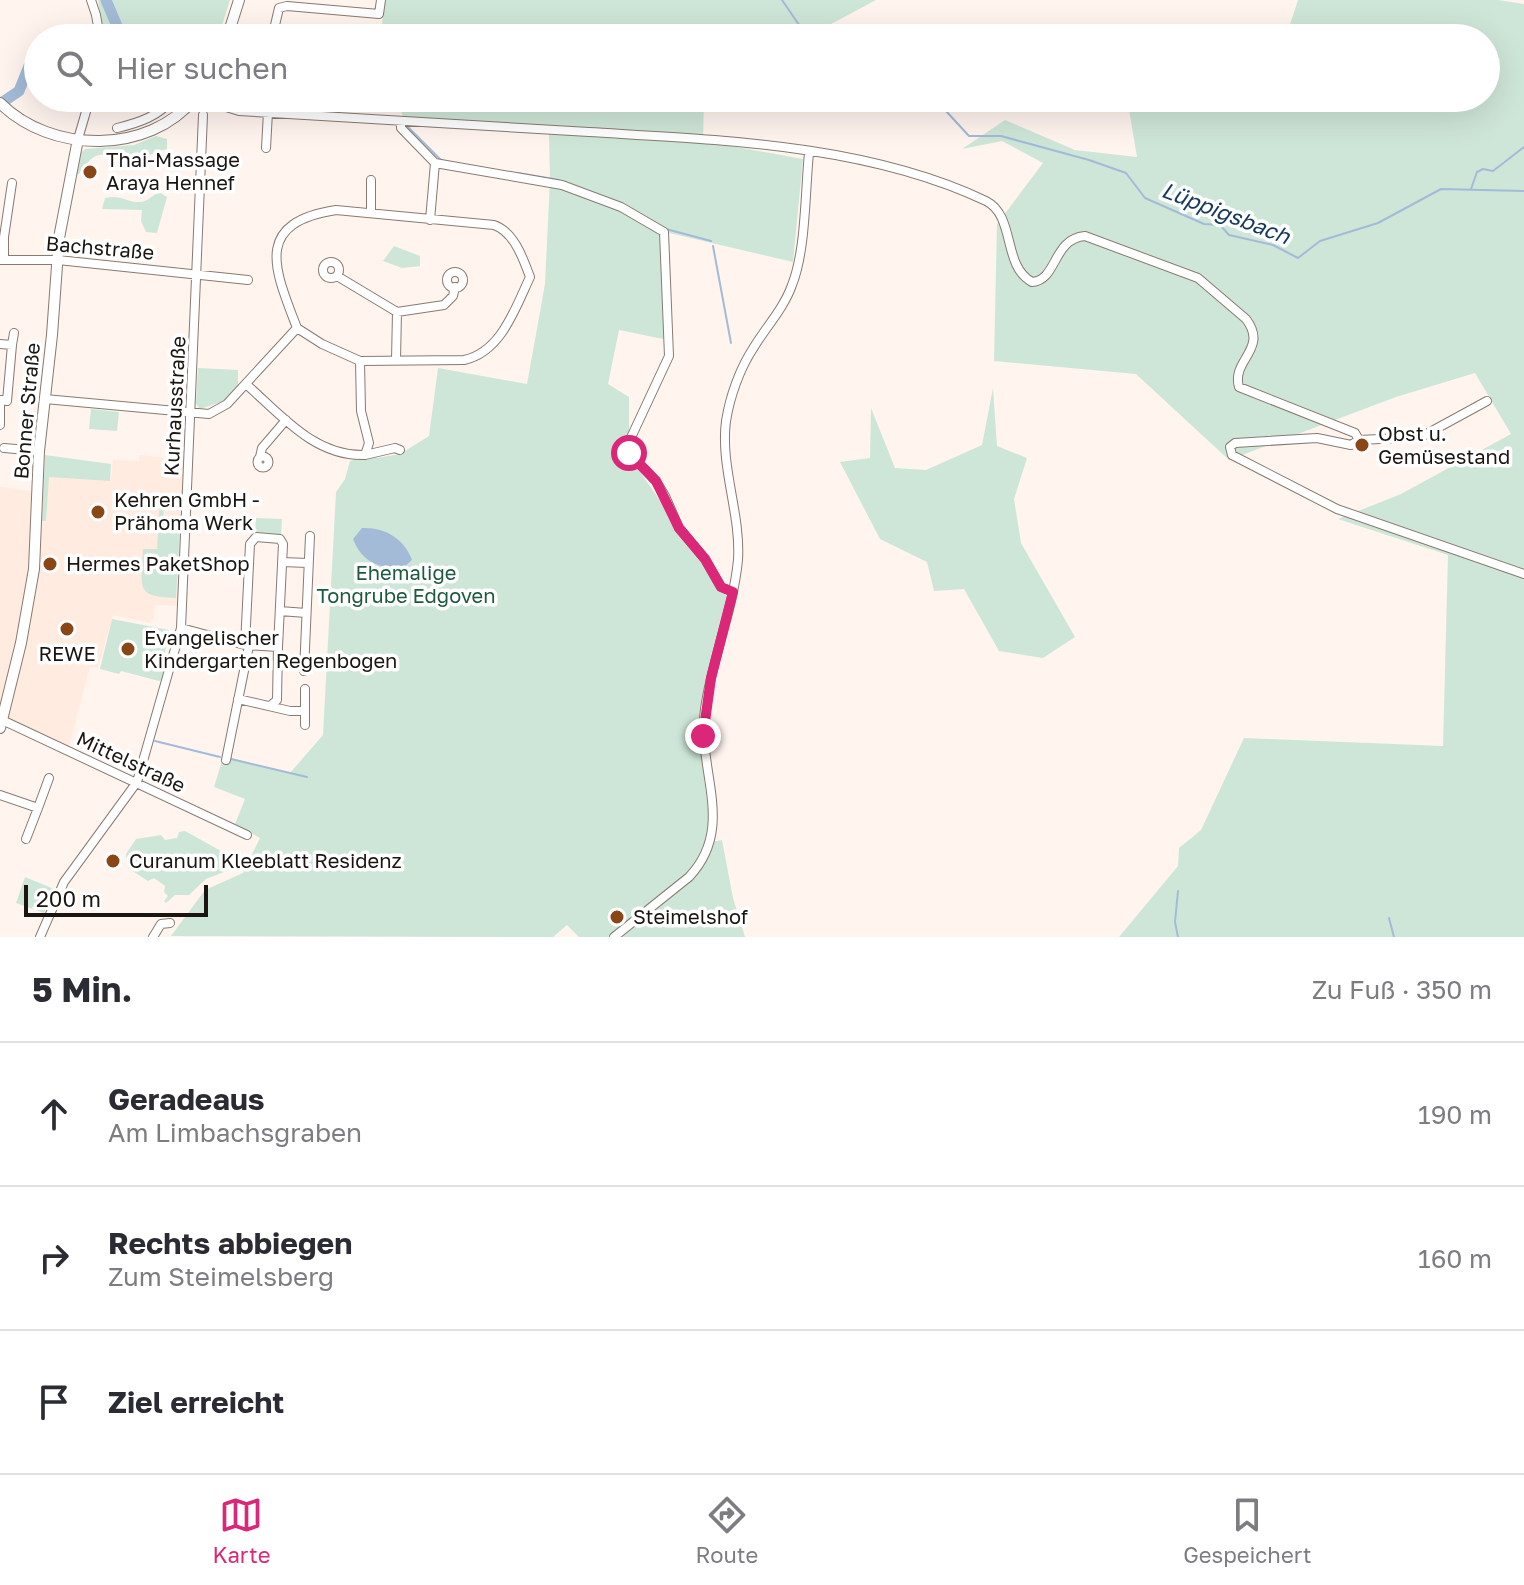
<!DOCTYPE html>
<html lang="de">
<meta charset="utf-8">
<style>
:root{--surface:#fff;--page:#f7f7f7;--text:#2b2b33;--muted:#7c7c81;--line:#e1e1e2;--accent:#db2777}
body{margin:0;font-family:"Golos Text",sans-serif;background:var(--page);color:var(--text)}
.scale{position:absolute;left:24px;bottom:20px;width:184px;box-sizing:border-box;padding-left:8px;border:4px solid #1a1511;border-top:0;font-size:22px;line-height:28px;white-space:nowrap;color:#1a1511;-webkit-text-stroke:6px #fff;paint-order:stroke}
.stop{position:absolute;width:24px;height:24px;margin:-18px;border:6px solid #db2777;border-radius:50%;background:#fff}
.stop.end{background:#db2777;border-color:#fff;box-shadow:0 2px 8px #0008}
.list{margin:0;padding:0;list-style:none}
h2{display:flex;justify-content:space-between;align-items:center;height:104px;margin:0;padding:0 32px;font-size:34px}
h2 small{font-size:26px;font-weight:400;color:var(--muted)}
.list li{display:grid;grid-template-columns:52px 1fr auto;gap:24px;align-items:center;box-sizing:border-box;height:144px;padding:0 32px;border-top:2px solid var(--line)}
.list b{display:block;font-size:30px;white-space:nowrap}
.list p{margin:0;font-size:26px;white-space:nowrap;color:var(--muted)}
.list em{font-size:26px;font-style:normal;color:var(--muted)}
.icon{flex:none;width:44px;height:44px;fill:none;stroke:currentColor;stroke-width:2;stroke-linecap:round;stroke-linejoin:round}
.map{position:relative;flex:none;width:1524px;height:937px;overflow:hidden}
.search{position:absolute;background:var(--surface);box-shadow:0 8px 32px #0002;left:24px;right:24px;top:24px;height:88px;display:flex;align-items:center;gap:20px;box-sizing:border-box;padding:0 28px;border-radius:44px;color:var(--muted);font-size:30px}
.sheet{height:536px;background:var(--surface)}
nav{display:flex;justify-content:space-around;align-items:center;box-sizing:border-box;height:112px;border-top:2px solid var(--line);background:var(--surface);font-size:22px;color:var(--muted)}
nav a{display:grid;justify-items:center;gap:4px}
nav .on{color:var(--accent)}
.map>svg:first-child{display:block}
.built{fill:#ffebdf}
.green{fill:#cee6d8}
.water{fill:#a3bbd6}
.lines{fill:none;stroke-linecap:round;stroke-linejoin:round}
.stream{stroke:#a3bbd6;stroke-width:2}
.river{stroke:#a3bbd6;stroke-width:11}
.minor-casing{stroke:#897a71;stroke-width:10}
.major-casing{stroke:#897a71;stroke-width:12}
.minor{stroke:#fff;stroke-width:8}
.major{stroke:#fff;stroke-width:10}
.route{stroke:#db2777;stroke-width:10}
.poi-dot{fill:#894617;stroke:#fff;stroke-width:3}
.labels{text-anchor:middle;stroke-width:7;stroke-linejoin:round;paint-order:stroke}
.poi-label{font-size:20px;fill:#1a1511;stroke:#fff;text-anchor:start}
.street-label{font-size:20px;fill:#1a1511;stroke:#fff}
.park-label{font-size:20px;fill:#1d593f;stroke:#fff}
.water-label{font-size:22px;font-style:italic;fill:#14395d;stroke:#fff}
</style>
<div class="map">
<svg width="1524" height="937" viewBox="0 0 1524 937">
<rect width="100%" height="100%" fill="#fff4ee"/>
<path class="built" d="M140,455L184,460L178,606L155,605L154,619H151V623L113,615L98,668L90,667L69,746L0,714V487L40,492L43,476L111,480L113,460L139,461Z"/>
<path class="green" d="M98,0H230L218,38H163L162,35L148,38H110L109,31H103Z
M384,0H876L805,38H381Z
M1298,0H1498L1524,4V937H1119L1178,866L1179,848L1201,830L1244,738L1443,746L1448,555L1338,519L1401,494L1511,434L1475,373L1396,397L1229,460L1136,374L994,361L997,224L1043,163L1002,141L962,149L1005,120L1075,150L1137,157L1127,98H1486V38H1280L1288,31Z
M398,98H704L703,141L803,159L793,262L665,232L668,340L619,330L608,384L629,397V456L727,597L701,710L699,736L712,842L722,840L733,898L745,937H579L567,925L553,937L171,936L205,890L243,873L260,838L235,824L245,799L214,787L222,761L228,757L290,773L323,735L336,492L345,479L350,461L374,454L377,458L400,454L429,436L438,368L527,384L545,284L550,179L549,134L405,126Z
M156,136L167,139V149C155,152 147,157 136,159C105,163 102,139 79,174H76L79,154L85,149L134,145Z
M159,192L167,197L157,233L146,232L141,221L142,210L102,209L105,198C121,194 127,203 140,202C147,202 153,195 159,192Z
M394,246L420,256V266L402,268L383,261Z
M198,368L238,370V387L224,401L200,409L196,404Z
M993,388L997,446L1027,458L1014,499L1021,543L1075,637L1043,658L999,651L964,589L934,591L927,562L880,539L840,462L870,458L871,408L895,468L926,470L982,445Z
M91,409L119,412L117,431L89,429Z
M45,455L111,464L110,481L49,477L46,521H42Z
M160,501H164L163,524L180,525L176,598C133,597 142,586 143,549H157Z
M256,518L282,519L281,536L255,533Z
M112,619L169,630L164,658L168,660L163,679L159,681L121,671L119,674L100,669Z
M185,831L239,861L237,867L206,879L189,895H175L166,903L164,901L168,896L164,892L165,886L154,878L148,881L128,868L126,854L136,839L161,835L165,840L177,838L179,832Z
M25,877L54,889L44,913L16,903Z"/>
<path class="water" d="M362,528C384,527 404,538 412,560L403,568C379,569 362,562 353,539Z"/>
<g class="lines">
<path class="stream" d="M782,0L808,38
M934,98L969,136H1001L1089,160L1126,173L1145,198L1204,224L1220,225L1229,235L1273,245L1298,258L1320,241L1378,223L1441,189L1524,191
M408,127L441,160
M518,173L559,180
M1471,189L1477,172L1483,169L1493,171L1524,147
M666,229L711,241
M713,246L731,343
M155,741L220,757
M231,759L307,777
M1178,891L1175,922L1178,937
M1389,918L1394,937"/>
<path class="river" d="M106,0L122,38
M0,104L19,91L29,66L38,58"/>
<g class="minor-casing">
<path id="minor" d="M91,0L96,15L100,38
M272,38L279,8L287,6L379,14L381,0
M208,98L226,107L239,111C356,119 473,125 589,132C719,140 866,144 986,201C1016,216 1002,266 1032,282C1058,280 1052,239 1085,236L1198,278L1246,319C1269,349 1231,360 1239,387L1355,433L1359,440L1351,445L1317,438L1235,443L1230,447L1232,455L1337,509L1524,574
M401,121V128L435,163L562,185L621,207L664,232L669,356L628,444L629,453L656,481L665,496L679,528L705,559L721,587L733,592
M117,128C138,123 160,116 173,98
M78,139L90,98
M266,148L268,112
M371,213V180
M430,220L435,163
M4,259V237L12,183
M0,260H58L248,280
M323 270a8 8 0 1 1 16 0a8 8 0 1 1-16 0Z
M447 280a8 8 0 1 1 16 0a8 8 0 1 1-16 0Z
M337,276L397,312L444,305L453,296L455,287
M297,328L322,344L360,361
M0,344L12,345L14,333
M396,360L397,312
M247,385C281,415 315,457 365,455L369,443L361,411L360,361L464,360C501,352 515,309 530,277C523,258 514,232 494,225L336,210C252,223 275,270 297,328
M45,399L209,414L227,404L297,328
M2,400L7,401L12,345
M0,425V400
M1359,440L1421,437L1487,401
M4,448L39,451
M365,455L395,448L400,450
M257.5 462a5.5 5.5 0 1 1 11 0a5.5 5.5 0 1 1-11 0Z
M260,457L262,448L286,420
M282,562L308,563
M280,611L306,613
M181,628L245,645L278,647L283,544L280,539L256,537L250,544L245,645
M278,662L304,661
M304,671L310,536
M238,699L290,711H305
M270,706L277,700L278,647
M0,719L247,835
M305,725V689
M226,760L249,646
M0,795L38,808L49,778
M26,839L38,808
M40,937L64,882L137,782L181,628L203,115
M153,937L161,924L170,923
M614,937L689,877C737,826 696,770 705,709C712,659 733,611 738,560C741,514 720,467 726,421C730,396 740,368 754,347C766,327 784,308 792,285C806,250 805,192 809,153"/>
</g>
<g class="major-casing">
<path id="major" d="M227,38L239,0
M0,103C51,154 149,155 195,98
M0,728L21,643L34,569L39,451L52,335L59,238L78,139"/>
</g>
<use href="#minor" class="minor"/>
<use href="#major" class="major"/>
</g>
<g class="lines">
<path class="route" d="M629,453L656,481L679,528L705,559L721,587L733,592L711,678L703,736"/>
</g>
<g class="poi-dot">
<circle cx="90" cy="172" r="8"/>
<circle cx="1362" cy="445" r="8"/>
<circle cx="98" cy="512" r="8"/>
<circle cx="50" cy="564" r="8"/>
<circle cx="67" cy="629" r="8"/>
<circle cx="128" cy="649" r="8"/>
<circle cx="113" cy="861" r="8"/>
<circle cx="617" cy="917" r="8"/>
</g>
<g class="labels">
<g class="poi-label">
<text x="106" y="167">Thai-Massage<tspan x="106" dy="23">Araya Hennef</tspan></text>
<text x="1378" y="441">Obst u.<tspan x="1378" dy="23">Gemüsestand</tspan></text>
<text x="114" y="507">Kehren GmbH -<tspan x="114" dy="23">Prähoma Werk</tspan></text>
<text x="66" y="571">Hermes PaketShop</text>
<text x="144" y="645">Evangelischer<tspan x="144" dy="23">Kindergarten Regenbogen</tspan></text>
<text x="67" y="661" text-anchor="middle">REWE</text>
<text x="129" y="868">Curanum Kleeblatt Residenz</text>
<text x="633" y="924">Steimelshof</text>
</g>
<g class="street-label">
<text transform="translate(100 248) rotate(5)" y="7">Bachstraße</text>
<text transform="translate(175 406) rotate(-87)" y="7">Kurhausstraße</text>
<text transform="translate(27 411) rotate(-85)" y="7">Bonner Straße</text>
<text transform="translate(131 762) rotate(25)" y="7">Mittelstraße</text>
</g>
<g class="park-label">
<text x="406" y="580">Ehemalige<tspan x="406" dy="23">Tongrube Edgoven</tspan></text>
</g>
<g class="water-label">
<text transform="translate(1226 213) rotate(21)" y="8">Lüppigsbach</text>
</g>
</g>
</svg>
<div class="scale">200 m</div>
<div class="stop" style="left:629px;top:453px"></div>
<div class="stop end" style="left:703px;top:736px"></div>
<div class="search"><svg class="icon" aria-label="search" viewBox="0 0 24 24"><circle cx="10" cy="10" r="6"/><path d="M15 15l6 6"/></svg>Hier suchen</div>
</div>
<section class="sheet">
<h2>5 Min.<small>Zu Fuß · 350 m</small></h2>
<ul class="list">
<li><svg class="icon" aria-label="ahead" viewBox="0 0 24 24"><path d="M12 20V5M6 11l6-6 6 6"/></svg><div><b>Geradeaus</b><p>Am Limbachsgraben</p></div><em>190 m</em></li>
<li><svg class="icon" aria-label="right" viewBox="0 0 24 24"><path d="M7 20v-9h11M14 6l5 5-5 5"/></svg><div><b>Rechts abbiegen</b><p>Zum Steimelsberg</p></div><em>160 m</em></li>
<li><svg class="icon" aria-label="arrive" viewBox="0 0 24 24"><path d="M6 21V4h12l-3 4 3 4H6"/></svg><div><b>Ziel erreicht</b></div></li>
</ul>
</section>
<nav>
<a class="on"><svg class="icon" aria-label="map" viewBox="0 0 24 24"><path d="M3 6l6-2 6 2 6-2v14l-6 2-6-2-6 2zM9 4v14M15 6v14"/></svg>Karte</a>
<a><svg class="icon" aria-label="directions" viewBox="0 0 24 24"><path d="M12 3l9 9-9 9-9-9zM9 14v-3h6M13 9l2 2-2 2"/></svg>Route</a>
<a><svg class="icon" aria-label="saved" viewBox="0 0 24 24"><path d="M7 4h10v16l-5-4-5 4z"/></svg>Gespeichert</a>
</nav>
